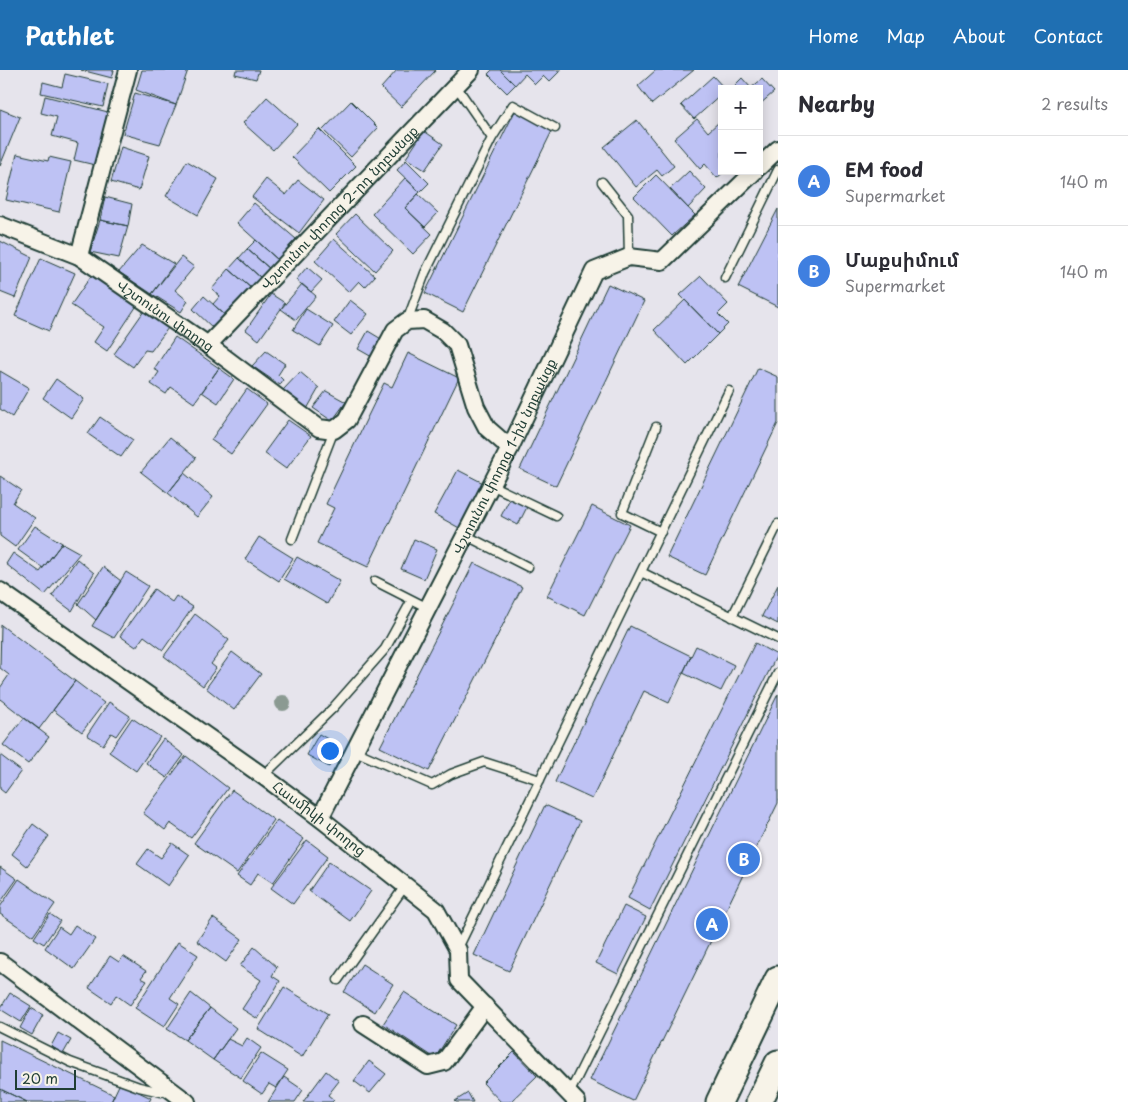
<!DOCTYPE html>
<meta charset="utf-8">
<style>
:root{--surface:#fff;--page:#f7f7f7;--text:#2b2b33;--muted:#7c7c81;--line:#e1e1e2;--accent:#1f6fb2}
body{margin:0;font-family:"Playpen Sans","Noto Sans Armenian",sans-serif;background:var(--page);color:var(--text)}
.controls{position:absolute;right:15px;top:15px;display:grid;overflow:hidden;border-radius:0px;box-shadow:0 2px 12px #0003}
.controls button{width:45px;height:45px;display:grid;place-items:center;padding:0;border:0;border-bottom:1px solid var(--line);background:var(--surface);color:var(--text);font:25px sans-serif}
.scale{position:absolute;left:15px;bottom:12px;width:61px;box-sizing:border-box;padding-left:5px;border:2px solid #1f3d34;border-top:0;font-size:14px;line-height:18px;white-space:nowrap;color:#1f3d34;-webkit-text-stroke:4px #f7f3e8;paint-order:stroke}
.you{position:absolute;left:329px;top:680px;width:18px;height:18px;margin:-12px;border:4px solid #fff;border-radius:50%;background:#1a73e8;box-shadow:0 0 0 8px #1a73e833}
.badge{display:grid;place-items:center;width:32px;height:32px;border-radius:50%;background:var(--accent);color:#fff;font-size:16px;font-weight:700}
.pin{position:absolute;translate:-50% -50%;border:2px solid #fff;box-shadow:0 1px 5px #0006}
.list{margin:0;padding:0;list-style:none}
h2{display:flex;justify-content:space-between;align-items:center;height:65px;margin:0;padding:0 20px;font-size:21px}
h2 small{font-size:16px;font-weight:400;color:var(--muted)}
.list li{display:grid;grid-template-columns:32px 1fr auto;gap:15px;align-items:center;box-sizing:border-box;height:90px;padding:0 20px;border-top:1px solid var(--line)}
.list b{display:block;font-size:19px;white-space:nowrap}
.list p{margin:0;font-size:16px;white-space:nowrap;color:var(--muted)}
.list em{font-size:16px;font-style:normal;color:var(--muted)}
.map{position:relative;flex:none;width:778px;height:1032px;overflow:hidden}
header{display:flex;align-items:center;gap:30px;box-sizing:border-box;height:70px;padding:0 25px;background:var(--accent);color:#fff}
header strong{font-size:24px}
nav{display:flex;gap:28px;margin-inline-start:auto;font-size:18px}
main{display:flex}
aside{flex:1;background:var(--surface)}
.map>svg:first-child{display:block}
.building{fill:#bec2f4;stroke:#1f3d34}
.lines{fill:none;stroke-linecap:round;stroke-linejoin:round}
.lane-casing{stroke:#1f3d34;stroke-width:11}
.street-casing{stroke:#1f3d34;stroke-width:20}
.primary-casing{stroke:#1f3d34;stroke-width:29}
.lane{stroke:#f7f3e8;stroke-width:8}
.street{stroke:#f7f3e8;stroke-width:16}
.primary{stroke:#f7f3e8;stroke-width:25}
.tree{fill:#8b9a92}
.labels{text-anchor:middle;stroke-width:4;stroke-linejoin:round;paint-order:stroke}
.street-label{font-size:14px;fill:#1f3d34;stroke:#f7f3e8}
</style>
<header>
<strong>Pathlet</strong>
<nav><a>Home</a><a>Map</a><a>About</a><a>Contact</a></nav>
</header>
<main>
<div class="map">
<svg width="778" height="1032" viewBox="0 0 778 1032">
<rect width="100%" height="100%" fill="#e6e4ec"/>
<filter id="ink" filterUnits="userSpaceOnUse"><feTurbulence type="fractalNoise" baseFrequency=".02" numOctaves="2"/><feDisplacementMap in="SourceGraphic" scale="10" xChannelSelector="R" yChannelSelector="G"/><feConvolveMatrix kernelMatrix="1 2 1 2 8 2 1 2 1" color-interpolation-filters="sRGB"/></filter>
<g filter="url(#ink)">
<path class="building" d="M81,0H114L112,8Z
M142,0H188L176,35L136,20Z
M236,0H259L256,9L235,4Z
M397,0H436L401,37L381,18Z
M492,0H500L515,15L507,23L488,4Z
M500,0H561L549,12L543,6L535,14L525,4L515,15Z
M656,0H694L652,34L638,16Z
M65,4L108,14L103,37L41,23L43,12L62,17Z
M713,6L725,19H722V24L694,49L681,35Z
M742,8L751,18L762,9L774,22L759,35V19H731Z
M135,23L176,35L160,74L123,64Z
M45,26L108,42L95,95L74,90L78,73L52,66L57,47L41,43Z
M267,27L297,54L273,80L243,53Z
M351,31L378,58L351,87L323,60Z
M0,39L20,47L0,96Z
M515,41L553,59L463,242L425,223Z
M697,49L708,62L719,52L722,55V101H725L717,108L705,94L700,99L674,69Z
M637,50L674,96L662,106L657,100L636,117L604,77Z
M319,59L356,96L329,123L292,87Z
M424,61L443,74L425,100L406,88Z
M121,77L149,86L139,120L111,112Z
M17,84L48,91L49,87L71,92L59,142L6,130Z
M406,90L429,113L420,122L397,100Z
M187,91L218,109L198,145L166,126Z
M689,101L706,119L688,138L670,119Z
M656,105L695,145L672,166L634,127Z
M405,108L420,122L405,138L432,164L413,184L372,144Z
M266,109L286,125L298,110L324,130L299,163L252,127Z
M418,124L438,143L425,157L405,138Z
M105,127L132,134L128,156L100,150Z
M254,133L296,169L278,190L237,153Z
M778,139V237L738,217Z
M355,144L393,181L375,201L336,164Z
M100,150L128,156L119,188L90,182Z
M334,169L375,206L365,217L359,211L349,222L315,191Z
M256,170L278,190L270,199L247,179Z
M0,171L32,187L15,228L0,222Z
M142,175L174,194L152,224L119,202Z
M247,179L270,199L261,208L239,188Z
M181,187L194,197L175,220L188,231L181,242L152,224Z
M41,188L75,203L49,261L15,246Z
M239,188L261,208L252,219L229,199Z
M307,197L322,210L311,222L296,210Z
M229,199L252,219L227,247L213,234L220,226L212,219Z
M93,203L138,234L107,281L94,272L104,257L71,235Z
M701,206L728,234L718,244L728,254L718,264L680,225Z
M302,214L316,226L296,250L281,239Z
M608,214L644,231L556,416L520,399Z
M271,224L285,233L259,270L246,260Z
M204,226L227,247L215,260L193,239Z
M350,230L368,244L351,265L334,252Z
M685,230L718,264L687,295L654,260Z
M306,239L333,256L320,276L293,260Z
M144,241L168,258L151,281L145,280L133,297L114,284Z
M368,261L383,270L372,287L358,279Z
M175,267L219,298L194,333L171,317L166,324L151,314L159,302L154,299Z
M266,281L285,294L278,305L283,310L280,315L252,296Z
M408,283L459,308L368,497L317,473L334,438L326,434L366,350L384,313L392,317Z
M219,298L234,309L218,333L202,322Z
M758,298L778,307V353L705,505L667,487Z
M0,301L29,318L12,347L0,339Z
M300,302L319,318L307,339L283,320Z
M56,309L84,329L71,348L43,328Z
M247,319L267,334L231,384L211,370Z
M326,321L346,332L332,351L313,338Z
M100,347L133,370L121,387L88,364Z
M288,350L311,366L286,399L264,383Z
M170,367L196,388L168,423L141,402Z
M458,400L487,415L463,460L434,444Z
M184,403L213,427L197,447L168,423Z
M0,406L21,420L13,433L35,448L15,477L0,466Z
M510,428L527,437L518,455L501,446Z
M592,436L630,455L585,545L547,526Z
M35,456L62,473L43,498L18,480Z
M259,467L293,488L279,511L245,489Z
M414,469L437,479L424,509L401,499Z
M62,473L80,483L45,525L6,494L13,483L40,502Z
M297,487L340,511L327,534L284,509Z
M77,489L94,503L72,541L52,526Z
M474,493L522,517L429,701L380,677Z
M103,497L121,511L96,550L78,534Z
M126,502L148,516L114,568L92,556Z
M778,515V554L762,546Z
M154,519L172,532L176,526L193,537L163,580L144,566L136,577L120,566Z
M195,544L229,570L211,594L216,598L203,616L164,586Z
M1,555L75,611L39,659L0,629V618L9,605L0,598Z
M630,556L691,586L669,633L644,621L592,729L555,712Z
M755,573L777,585L650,840L628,828Z
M696,576L734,595L721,621L683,603Z
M232,582L261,604L234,640L206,618Z
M75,611L104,633L82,662L53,640Z
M778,624V733L633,1031L590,1010Z
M109,632L130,646L116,666L111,663L103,675L87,665Z
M24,648L49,667L28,694L3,675Z
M132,648L160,667L136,701L109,682Z
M319,664L340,676L329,697L307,685Z
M163,669L184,685L167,708L146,693Z
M0,685L21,701L5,723L0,719Z
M186,686L228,718L191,768L170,753L165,760L143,743Z
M232,720L274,750L237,803L194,773Z
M545,735L580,751L509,901L474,885Z
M277,750L304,769L273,813L258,803L250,815L237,806Z
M33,754L49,766L27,796L12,784Z
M307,770L328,786L293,834L271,818Z
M172,773L189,785L168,816L137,794L148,779L161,788Z
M329,792L371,821L350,851L309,821Z
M0,797L17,809L0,833Z
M19,809L55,834L33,866L0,844V837Z
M624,836L646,847L618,904L596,893Z
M50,844L60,851L44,874L34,868Z
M213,848L242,869L226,892L197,871Z
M75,855L95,869L74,899L45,878L59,857L69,864Z
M178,872L198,885L170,928L179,934L164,957L135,938Z
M254,877L277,897L272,906L280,911L258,949L242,939L261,910L240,896Z
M110,886L119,892L123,886L146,901L141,908L147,911L130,935L116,925L111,933L89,918Z
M362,894L393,914L375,942L344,922Z
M284,917L328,944L302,987L258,959Z
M404,922L456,955L435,988L383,954Z
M10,923L31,936L21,952L0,939Z
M191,923L210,938L185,970L167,959Z
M31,938L43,945L32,965L20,958Z
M210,938L236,958L213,990L185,970Z
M58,963L71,970L63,984L51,976Z
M247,968L261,978L241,1008L213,990L228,969L242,976Z
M0,970L114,1025L111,1032H27L0,1019Z
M514,982L537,1006L510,1032H501L483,1013Z
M261,983L288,1000L276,1018L269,1014L262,1024L243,1011Z
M369,991L386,1004L370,1023L354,1011Z
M326,1001L339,1011L328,1025L334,1030L332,1032H303Z
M284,1007L303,1020L295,1032H268Z
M120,1013L151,1028L149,1032H111Z
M0,1019L27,1032H0Z
M468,1023L473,1032H456L455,1031Z"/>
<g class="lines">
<g class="lane-casing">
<path id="lane" d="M492,68L513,35L555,58
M602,112L628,145L629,187
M725,208L778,100
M407,251L425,203L492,68L456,16
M656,357L622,443L661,462
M491,415L556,446
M465,465L528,497
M292,469L334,360
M641,502L778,569
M375,511L428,538
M732,547L778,454
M355,681L432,715L451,704L484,692L540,710
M263,706L333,638L385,579L412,530
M458,878L729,321
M338,910L405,816
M0,957L70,992L139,1017L161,1022L166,1016
M569,1024L778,603"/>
</g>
<g class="street-casing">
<g id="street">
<path d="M759,97L778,79"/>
<path id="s1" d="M0,155L79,186L208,275L319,358L334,360L347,350L395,260L407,251L424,250L443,261L457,275L476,337L487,358L510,378"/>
<path d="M79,186L128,0"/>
<path id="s2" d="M208,275L471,0"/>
<path id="s3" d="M0,521L263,706L320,748L436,840L458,880L459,910L577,1032"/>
<path id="s4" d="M320,748L510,378L594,201L629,187L662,191L755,101"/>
<path d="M0,892L187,1032"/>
<path d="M363,954L428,996L444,992L485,936"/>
</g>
</g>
<g class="primary-casing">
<path id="primary" d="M719,1032L778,909
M759,1032L778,993"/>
</g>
<use href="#lane" class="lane"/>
<use href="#street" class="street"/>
<use href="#primary" class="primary"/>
</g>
<circle class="tree" cx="283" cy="633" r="8"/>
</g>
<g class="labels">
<g class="street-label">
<text dy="5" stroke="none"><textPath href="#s2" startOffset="190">Վշտունու փողոց 2-րդ նրբանցք</textPath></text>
<text dy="5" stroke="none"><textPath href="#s1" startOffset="190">Վշտունու փողոց</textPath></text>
<text dy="5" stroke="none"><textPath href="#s4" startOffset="406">Վշտունու փողոց 1-ին նրբանցք</textPath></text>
<text dy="5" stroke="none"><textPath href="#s3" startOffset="392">Հասմիկի փողոց</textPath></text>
</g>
</g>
</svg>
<div class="controls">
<button>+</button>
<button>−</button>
</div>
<div class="scale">20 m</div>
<div class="you"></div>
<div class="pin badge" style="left:712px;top:854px;background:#3f7fe0">A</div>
<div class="pin badge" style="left:744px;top:789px;background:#3f7fe0">B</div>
</div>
<aside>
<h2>Nearby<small>2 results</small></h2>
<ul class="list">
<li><span class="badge" style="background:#3f7fe0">A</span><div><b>EM food</b><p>Supermarket</p></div><em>140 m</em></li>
<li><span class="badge" style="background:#3f7fe0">B</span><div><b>Մաքսիմում</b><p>Supermarket</p></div><em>140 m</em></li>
</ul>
</aside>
</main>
